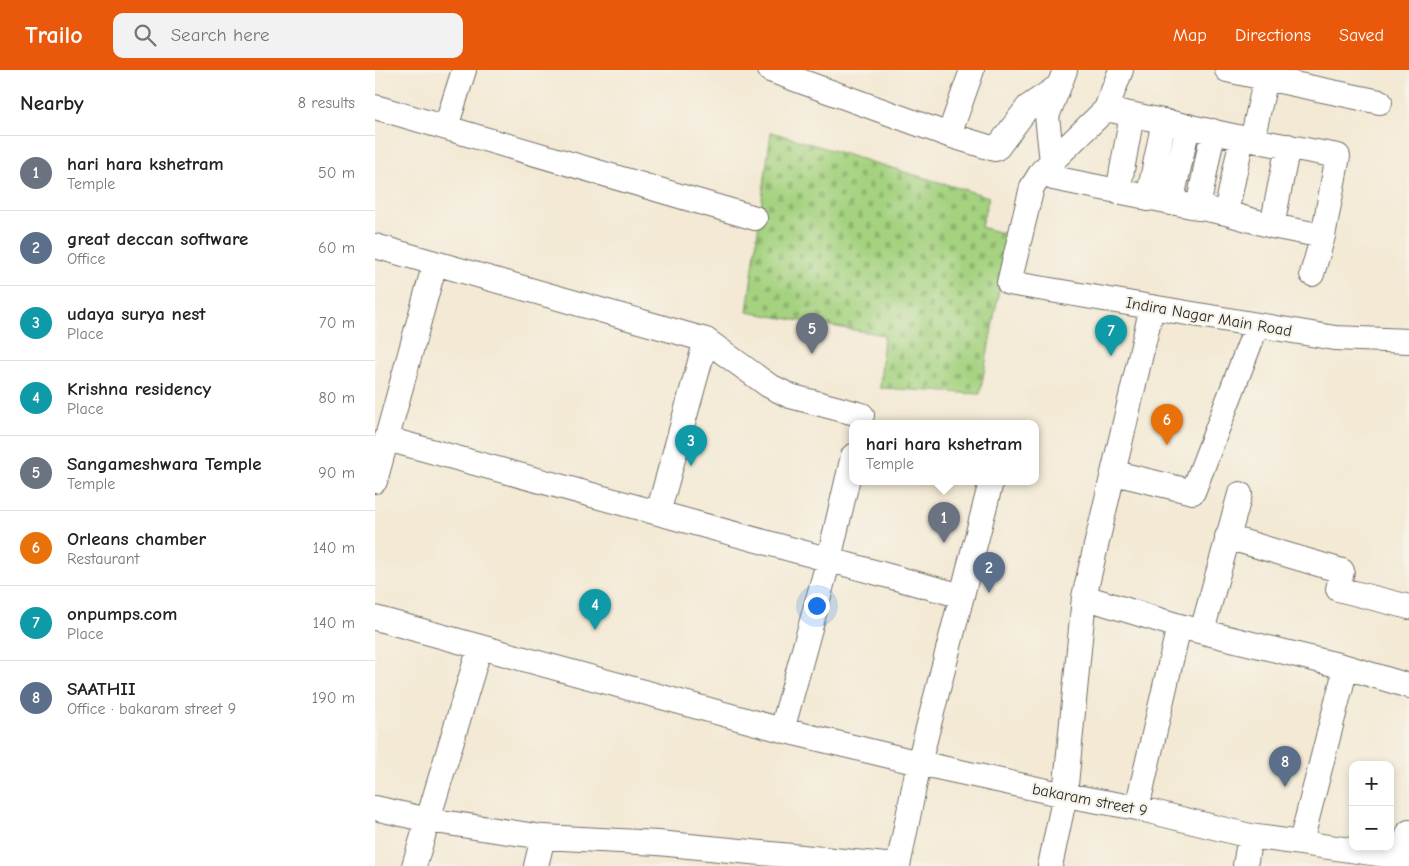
<!DOCTYPE html>
<meta charset="utf-8">
<style>
:root{--surface:#fff;--page:#f2f2f2;--text:#222;--muted:#767676;--line:#e0e0e0;--accent:#ea580c}
body{margin:0;font-family:"Comic Neue",sans-serif;background:var(--page);color:var(--text)}
.controls{position:absolute;right:15px;bottom:15px;display:grid;overflow:hidden;border-radius:10px;box-shadow:0 2px 8px #0003}
.controls button{width:45px;height:45px;display:grid;place-items:center;padding:0;border:0;border-bottom:1px solid var(--line);background:var(--surface);color:var(--text);font:25px sans-serif}
.you{position:absolute;left:441px;top:535px;width:18px;height:18px;margin:-12px;border:4px solid #fff;border-radius:50%;background:#1a73e8;box-shadow:0 0 0 8px #1a73e833}
.badge{display:grid;place-items:center;width:32px;height:32px;border-radius:50%;background:var(--accent);color:#fff;font-size:16px;font-weight:700}
.pin{position:absolute;translate:-50% -41px;filter:drop-shadow(0 1px 2px #0008)}
.pin::after{content:'';position:absolute;top:26px;width:18px;height:15px;background:inherit;clip-path:polygon(0 0,100% 0,50% 100%)}
.popup{position:absolute;left:474px;top:350px;width:190px;height:65px;box-sizing:border-box;display:grid;place-content:center;border-radius:10px;background:var(--surface);filter:drop-shadow(0 1px 4px #0005);font-size:16px;white-space:nowrap;color:var(--muted)}
.popup b{font-size:19px;color:var(--text)}
.popup::after{content:'';position:absolute;left:50%;top:100%;margin-left:-10px;border:10px solid transparent;border-top-color:var(--surface)}
.list{margin:0;padding:0;list-style:none}
h2{display:flex;justify-content:space-between;align-items:center;height:65px;margin:0;padding:0 20px;font-size:21px}
h2 small{font-size:16px;font-weight:400;color:var(--muted)}
.list li{display:grid;grid-template-columns:32px 1fr auto;gap:15px;align-items:center;box-sizing:border-box;height:75px;padding:0 20px;border-top:1px solid var(--line)}
.list b{display:block;font-size:19px;white-space:nowrap}
.list p{margin:0;font-size:16px;white-space:nowrap;color:var(--muted)}
.list em{font-size:16px;font-style:normal;color:var(--muted)}
.icon{flex:none;width:28px;height:28px;fill:none;stroke:currentColor;stroke-width:2;stroke-linecap:round;stroke-linejoin:round}
.map{position:relative;flex:none;width:1034px;height:796px;overflow:hidden}
header{display:flex;align-items:center;gap:30px;box-sizing:border-box;height:70px;padding:0 25px;background:var(--accent);color:#fff}
header strong{font-size:24px}
nav{display:flex;gap:28px;margin-inline-start:auto;font-size:18px}
.search{width:350px;height:45px;background:var(--page);display:flex;align-items:center;gap:12px;box-sizing:border-box;padding:0 18px;border-radius:10px;color:var(--muted);font-size:19px}
main{display:flex}
aside{flex:1;background:var(--surface)}
.map>svg:first-child{display:block}
.cemetery{fill:url(#cemetery-stones);stroke:#687e55}
.lines{fill:none;stroke-linecap:round;stroke-linejoin:round}
.minor-casing{stroke:#716e66;stroke-width:26}
.minor{stroke:#fff;stroke-width:24}
.labels{text-anchor:middle;stroke-width:4.5;stroke-linejoin:round;paint-order:stroke}
.street-label{font-size:16px;fill:#2b2b2b;stroke:#f7f3e8}
</style>
<header>
<strong>Trailo</strong>
<div class="search"><svg class="icon" aria-label="search" viewBox="0 0 24 24"><circle cx="10" cy="10" r="6"/><path d="M15 15l6 6"/></svg>Search here</div>
<nav><a>Map</a><a>Directions</a><a>Saved</a></nav>
</header>
<main>
<aside>
<h2>Nearby<small>8 results</small></h2>
<ul class="list">
<li><span class="badge" style="background:#6b7280">1</span><div><b>hari hara kshetram</b><p>Temple</p></div><em>50 m</em></li>
<li><span class="badge" style="background:#5c6f8a">2</span><div><b>great deccan software</b><p>Office</p></div><em>60 m</em></li>
<li><span class="badge" style="background:#0f9aa8">3</span><div><b>udaya surya nest</b><p>Place</p></div><em>70 m</em></li>
<li><span class="badge" style="background:#0f9aa8">4</span><div><b>Krishna residency</b><p>Place</p></div><em>80 m</em></li>
<li><span class="badge" style="background:#6b7280">5</span><div><b>Sangameshwara Temple</b><p>Temple</p></div><em>90 m</em></li>
<li><span class="badge" style="background:#e8710a">6</span><div><b>Orleans chamber</b><p>Restaurant</p></div><em>140 m</em></li>
<li><span class="badge" style="background:#0f9aa8">7</span><div><b>onpumps.com</b><p>Place</p></div><em>140 m</em></li>
<li><span class="badge" style="background:#5c6f8a">8</span><div><b>SAATHII</b><p>Office · bakaram street 9</p></div><em>190 m</em></li>
</ul>
</aside>
<div class="map">
<svg width="1034" height="796" viewBox="0 0 1034 796">
<defs>
<pattern id="cemetery-stones" width="16" height="16" patternUnits="userSpaceOnUse" patternTransform="scale(1.25)"><rect width="16" height="16" fill="#a4d27f"/><path d="M2 7V4a2 2 0 0 1 4 0v3zM10 15v-3a2 2 0 0 1 4 0v3z" fill="#8db46e"/></pattern>
</defs>
<rect width="100%" height="100%" fill="#f7f3e8"/>
<filter id="ink" filterUnits="userSpaceOnUse"><feTurbulence type="fractalNoise" baseFrequency=".02" numOctaves="2"/><feDisplacementMap in="SourceGraphic" scale="10" xChannelSelector="R" yChannelSelector="G"/><feConvolveMatrix kernelMatrix="1 2 1 2 8 2 1 2 1" color-interpolation-filters="sRGB"/></filter>
<filter id="wash" filterUnits="userSpaceOnUse"><feTurbulence type="fractalNoise" baseFrequency=".0096" numOctaves="4" result="noise"/><feDisplacementMap in="SourceGraphic" scale="20" xChannelSelector="R" yChannelSelector="G"/><feGaussianBlur stdDeviation="1.12" result="paint"/><feColorMatrix in="noise" values="0 0 0 0 0 0 0 0 0 0 0 0 0 0 0 0 0 1.4 0 .05"/><feComposite in="paint" operator="in"/></filter>
<g filter="url(#wash)">
<rect width="100%" height="100%" fill="#f3e9d4"/>
<path class="cemetery" d="M396,62L614,127L606,157L634,165L605,324L505,318L509,265L372,242Z"/>
</g>
<g filter="url(#ink)">
<g class="lines">
<g class="minor-casing">
<path id="minor" d="M395,0L574,65L620,79L623,77L653,37L684,16L690,0
M746,0L731,39L667,101L657,117L634,213L960,268L1034,271
M852,0L1005,32
M0,37L380,148
M731,39L867,68L963,86L948,166L937,204
M71,57L89,0
M574,65L597,0
M877,70L891,8
M677,92L672,46L684,16
M667,101L678,108L851,143L897,156L948,166
M743,122L757,45
M773,129L789,51
M796,133L813,56
M823,138L838,61
M851,143L867,68
M897,156L913,76
M0,176L331,270L283,443
M331,270L393,315L415,326L487,345
M12,369L587,526
M740,403L818,422L882,255
M0,411L60,193
M852,467L967,501L963,519L1034,537
M709,527L804,556L971,597L1034,616
M0,548L407,660L544,693L690,725L762,738L875,766L1025,787
M827,561L865,424
M407,660L454,489L478,386
M0,738L53,750L168,767L283,773L521,796
M762,738L804,556
M926,772L971,597
M39,796L105,577
M161,796L168,767
M523,796L544,693L616,412
M675,796L690,725L709,527L777,237
M870,796L875,766
M1022,796L1034,762"/>
</g>
<use href="#minor" class="minor"/>
</g>
</g>
<g class="labels">
<g class="street-label">
<text transform="translate(834 246) rotate(10)" y="6">Indira Nagar Main Road</text>
<text transform="translate(715 729) rotate(11)" y="6">bakaram street 9</text>
</g>
</g>
</svg>
<div class="controls">
<button>+</button>
<button>−</button>
</div>
<div class="you"></div>
<div class="pin badge" style="left:569px;top:473px;background:#6b7280">1</div>
<div class="popup"><b>hari hara kshetram</b>Temple</div>
<div class="pin badge" style="left:614px;top:523px;background:#5c6f8a">2</div>
<div class="pin badge" style="left:316px;top:396px;background:#0f9aa8">3</div>
<div class="pin badge" style="left:220px;top:560px;background:#0f9aa8">4</div>
<div class="pin badge" style="left:437px;top:284px;background:#6b7280">5</div>
<div class="pin badge" style="left:792px;top:375px;background:#e8710a">6</div>
<div class="pin badge" style="left:736px;top:286px;background:#0f9aa8">7</div>
<div class="pin badge" style="left:910px;top:717px;background:#5c6f8a">8</div>
</div>
</main>
